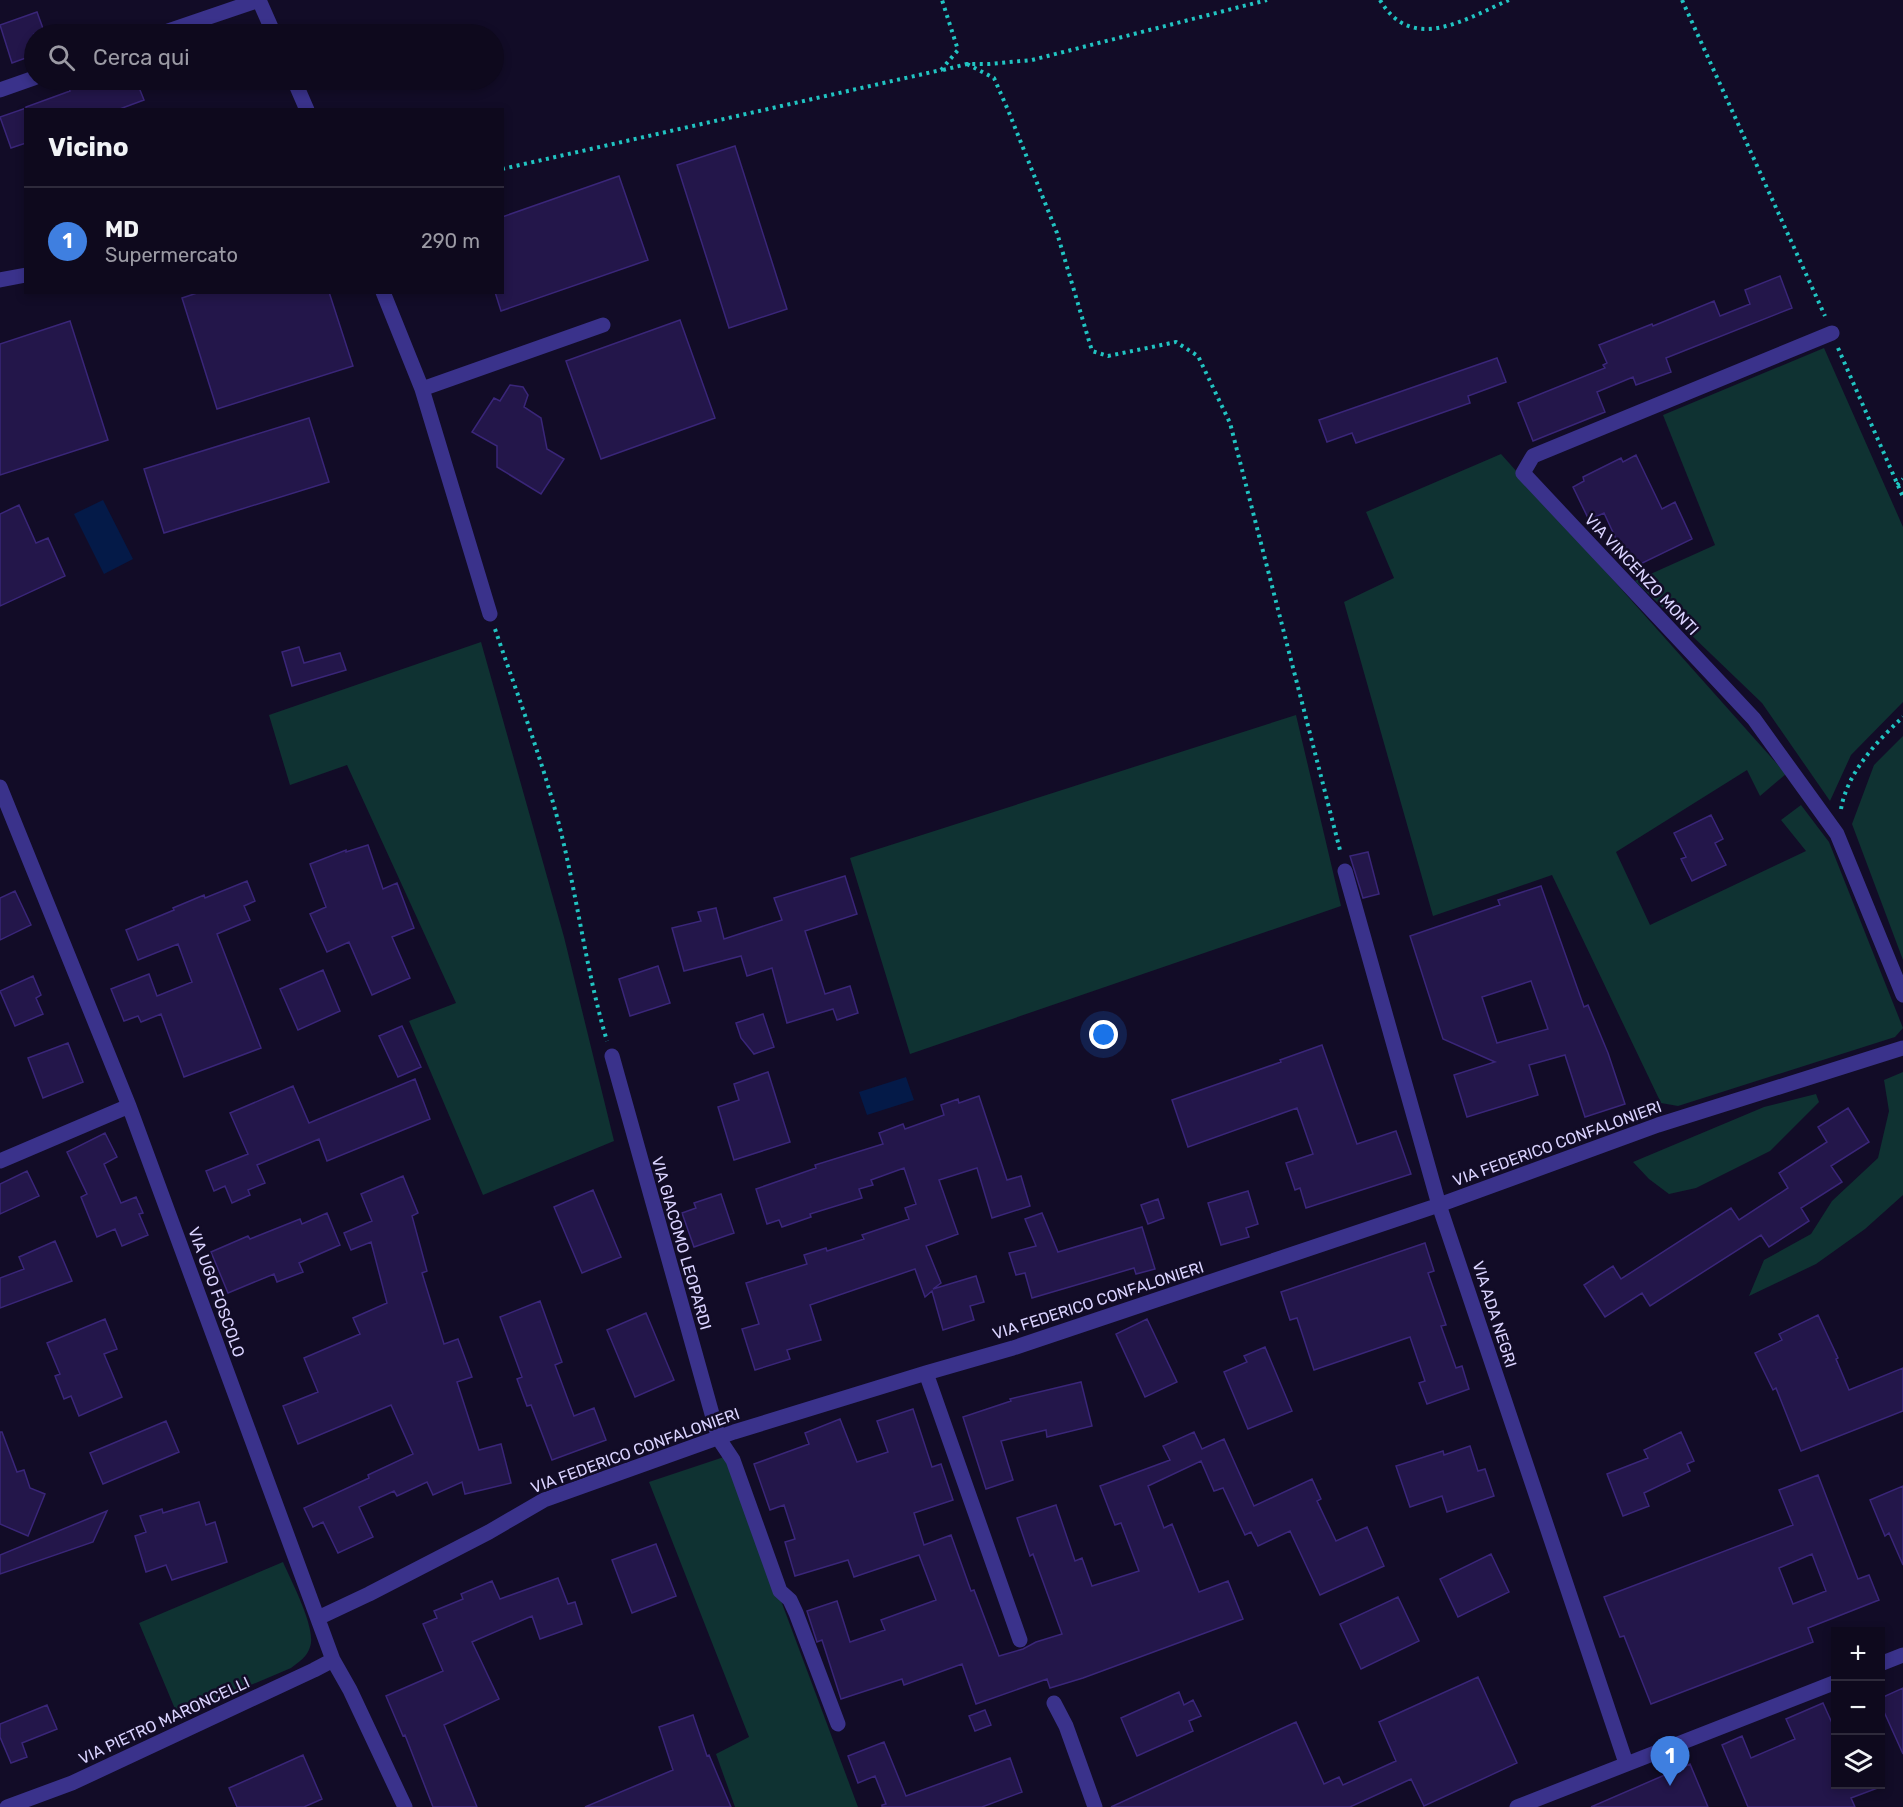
<!DOCTYPE html>
<html lang="it">
<meta charset="utf-8">
<style>
:root{--surface:#0e091d;--page:#171226;--text:#f1f3f6;--muted:#9b9aa4;--line:#2e2a3b;--accent:#b45309}
body{margin:0;font-family:Rubik,sans-serif;background:var(--page);color:var(--text)}
.controls{position:absolute;right:18px;bottom:18px;display:grid;overflow:hidden;border-radius:0px;box-shadow:0 3px 9px #0003}
.controls button{width:54px;height:54px;display:grid;place-items:center;padding:0;border:0;border-bottom:2px solid var(--line);background:var(--surface);color:var(--text);font:30px sans-serif}
.you{position:absolute;left:1104px;top:1035px;width:21px;height:21px;margin:-15px;border:4px solid #fff;border-radius:50%;background:#1a73e8;box-shadow:0 0 0 9px #1a73e833}
.badge{display:grid;place-items:center;width:39px;height:39px;border-radius:50%;background:var(--accent);color:#fff;font-size:20px;font-weight:700}
.pin{position:absolute;translate:-50% -50px;filter:drop-shadow(0 2px 3px #0008)}
.pin::after{content:'';position:absolute;top:32px;width:21px;height:18px;background:inherit;clip-path:polygon(0 0,100% 0,50% 100%)}
.list{margin:0;padding:0;list-style:none}
h2{display:flex;justify-content:space-between;align-items:center;height:78px;margin:0;padding:0 24px;font-size:26px}
h2 small{font-size:20px;font-weight:400;color:var(--muted)}
.list li{display:grid;grid-template-columns:39px 1fr auto;gap:18px;align-items:center;box-sizing:border-box;height:108px;padding:0 24px;border-top:2px solid var(--line)}
.list b{display:block;font-size:22px;white-space:nowrap}
.list p{margin:0;font-size:20px;white-space:nowrap;color:var(--muted)}
.list em{font-size:20px;font-style:normal;color:var(--muted)}
.icon{flex:none;width:33px;height:33px;fill:none;stroke:currentColor;stroke-width:2;stroke-linecap:round;stroke-linejoin:round}
.map{position:relative;flex:none;width:1903px;height:1807px;overflow:hidden}
.search{position:absolute;background:var(--surface);box-shadow:0 3px 9px #0003;left:24px;top:24px;width:480px;height:66px;display:flex;align-items:center;gap:15px;box-sizing:border-box;padding:0 21px;border-radius:33px;color:var(--muted);font-size:22px}
.panel{position:absolute;background:var(--surface);box-shadow:0 3px 9px #0003;left:24px;top:108px;width:480px;height:186px;border-radius:0px}
.map>svg:first-child{display:block}
.green{fill:#0f3232}
.water{fill:#041a48}
.building{fill:#23164a;stroke:#3a2679;stroke-width:1.5;fill-rule:evenodd}
.lines{fill:none;stroke-linecap:round;stroke-linejoin:round}
.path{stroke:#21c4c2;stroke-width:4;stroke-dasharray:3 4.5;stroke-linecap:butt}
.street{stroke:#3a328b;stroke-width:15}
.labels{text-anchor:middle;stroke-width:5;stroke-linejoin:round;paint-order:stroke}
.street-label{font-size:16px;fill:#dad3ff;stroke:#120c27}
</style>
<div class="map">
<svg width="1903" height="1807" viewBox="0 0 1903 1807">
<rect width="100%" height="100%" fill="#120c27"/>
<path class="green" d="M1824,348L1903,527V702L1851,755L1830,801L1762,703L1635,581L1715,545L1663,415Z
M1501,454L1786,774L1760,796L1747,770L1616,852L1650,925L1806,851L1781,820L1801,805L1829,842L1903,1028L1895,1037L1678,1106L1661,1103L1552,875L1433,916L1344,602L1394,578L1366,512Z
M481,642L564,937L614,1141L483,1195L409,1021L456,1003L347,765L290,785L269,715Z
M1296,715L1341,906L910,1054L850,858Z
M1903,736V960L1852,824L1874,765Z
M1903,1072V1195L1865,1229L1816,1264L1749,1296L1764,1260L1811,1234L1832,1201L1878,1158L1889,1111L1884,1080Z
M1816,1094L1819,1102L1770,1151L1696,1188L1669,1194L1649,1179L1633,1162L1764,1107Z
M727,1456L858,1807H735L716,1754L749,1737L649,1482Z
M283,1562C291,1581 317,1629 310,1647C307,1657 299,1662 291,1668L178,1716L139,1623Z"/>
<path class="water" d="M103,500L133,559L104,574L74,514Z
M906,1077L914,1100L867,1115L859,1092Z"/>
<path class="building" d="M37,12L45,34H34V55L12,63L0,25Z
M86,80H136L144,100L117,110H26V107L70,91L68,86Z
M26,108V143L11,148L0,117Z
M735,146L787,309L729,328L677,165Z
M619,176L648,260L501,311L495,292H502V217Z
M1780,276L1792,308L1666,358L1671,372L1636,385L1633,377L1597,392L1605,412L1533,441L1518,403L1605,368L1603,365L1607,363L1599,345L1652,324L1653,326L1714,301L1720,316L1750,304L1745,290Z
M200,292H329L353,366L217,409L182,298Z
M680,320L715,418L601,459L566,361Z
M70,321L108,440L0,475V344Z
M1497,358L1506,382L1468,396L1470,403L1356,443L1352,433L1327,442L1319,420Z
M510,385L523,387L528,395L524,407L541,418L547,449L564,459L541,494L497,467V446L472,432L494,398L500,401Z
M309,418L329,482L164,533L144,469Z
M1636,455L1662,509L1675,502L1692,539L1630,569L1604,513L1589,520L1573,487L1584,481L1583,477L1621,458L1623,462Z
M19,505L36,543L48,538L65,576L0,606V514Z
M299,647L304,663L340,653L346,670L292,686L282,652Z
M1711,815L1723,839L1715,843L1726,865L1692,881L1681,859L1686,857L1674,833Z
M368,845L383,889L397,883L414,928L392,937L410,978L372,995L349,942L327,952L310,914L326,907L310,864L346,850V852Z
M1368,852L1379,894L1363,898L1350,856Z
M845,876L857,914L805,931L825,994L850,986L858,1013L837,1020L833,1009L787,1023L772,968L747,976L741,956L684,971L672,928L701,921L698,912L716,908L724,939L782,920L774,898Z
M247,881L255,901L244,906L250,920L217,934L261,1048L184,1077L161,1014L141,1022L138,1016L124,1021L111,989L149,974L157,996L192,982L178,944L138,960L126,930L174,910L173,908L204,895L205,898Z
M1541,886L1584,1007L1588,1005L1608,1053L1625,1104L1585,1117L1565,1055L1529,1065L1538,1095L1467,1117L1454,1075L1495,1062L1443,1039L1410,936L1500,905L1498,900ZM1531,981L1548,1029L1497,1043L1482,997Z
M15,891L31,925L0,940V898Z
M658,966L670,1003L630,1016L619,979Z
M323,970L340,1011L298,1030L280,989Z
M33,976L41,995L36,998L43,1014L15,1026L0,991Z
M763,1014L774,1047L754,1054L741,1038L736,1023Z
M402,1026L421,1067L398,1077L379,1036Z
M68,1043L83,1082L43,1098L28,1058Z
M1322,1045L1357,1144L1396,1131L1411,1174L1306,1208L1300,1188L1295,1190L1286,1163L1313,1154L1297,1108L1188,1147L1172,1100L1281,1062L1280,1060Z
M768,1072L790,1142L734,1160L718,1107L739,1100L734,1084Z
M415,1079L430,1119L327,1161L319,1139L257,1165L265,1183L248,1190L250,1195L232,1203L225,1186L214,1191L206,1171L248,1154L230,1113L293,1086L309,1123Z
M979,1096L1007,1180L1021,1176L1030,1206L992,1218L977,1168L939,1180L958,1234L926,1246L941,1283L933,1289L976,1276L984,1302L970,1306L974,1320L943,1330L932,1291L925,1297L915,1269L810,1305L821,1340L787,1350L790,1359L755,1370L742,1329L759,1324L746,1283L807,1264L804,1255L826,1248L827,1251L864,1239L862,1235L909,1219L905,1208L916,1204L904,1168L871,1180L873,1185L859,1189L862,1198L810,1214L811,1217L782,1227L779,1220L767,1224L756,1189L816,1168L815,1165L883,1144L879,1133L903,1124L905,1129L944,1115L941,1105L958,1099L959,1103Z
M1848,1108L1869,1142L1831,1166L1842,1182L1801,1208L1809,1221L1769,1247L1761,1235L1650,1306L1642,1293L1605,1317L1584,1285L1613,1266L1621,1279L1731,1208L1739,1220L1788,1188L1779,1173L1827,1142L1818,1127Z
M105,1133L117,1157L104,1164L121,1203L136,1197L143,1213L139,1214L148,1235L122,1246L115,1229L97,1237L81,1197L87,1194L67,1152Z
M27,1171L39,1196L0,1214V1184Z
M403,1176L418,1213L412,1216L427,1271L422,1273L444,1344L458,1339L472,1377L457,1382L479,1450L501,1444L511,1483L465,1494L462,1482L433,1495L427,1482L397,1496L394,1491L359,1507L373,1537L338,1553L323,1522L313,1527L304,1508L369,1478L368,1475L413,1454L391,1405L298,1444L283,1406L318,1392L304,1358L360,1334L353,1318L387,1303L371,1242L351,1250L344,1233L372,1221L361,1194Z
M593,1190L621,1257L582,1273L554,1207Z
M1248,1191L1258,1224L1246,1228L1249,1237L1221,1245L1208,1203Z
M721,1194L734,1233L694,1247L682,1213L696,1208L694,1203Z
M1158,1199L1164,1218L1148,1224L1141,1205Z
M327,1213L340,1245L299,1263L303,1272L277,1282L274,1274L228,1293L211,1252L248,1236L250,1239L300,1219L302,1224Z
M1042,1213L1058,1252L1142,1227L1155,1269L1136,1274L1134,1268L1032,1298L1025,1273L1016,1275L1009,1253L1036,1246L1025,1219Z
M55,1241L72,1281L0,1308V1278L24,1269L19,1257Z
M1425,1243L1434,1271L1428,1273L1446,1325L1441,1326L1456,1368L1462,1366L1469,1389L1427,1404L1419,1383L1425,1381L1410,1337L1314,1370L1297,1318L1290,1320L1281,1292Z
M540,1301L562,1362L555,1365L574,1416L594,1408L606,1440L552,1460L531,1405L527,1406L517,1379L522,1377L500,1317Z
M646,1313L674,1380L635,1397L607,1330Z
M1818,1315L1838,1358L1836,1359L1849,1390L1903,1368V1411L1801,1451L1776,1388L1773,1390L1755,1353L1782,1340L1779,1334Z
M105,1319L117,1349L104,1354L122,1397L79,1416L71,1396L64,1399L55,1376L60,1374L47,1343Z
M1147,1319L1177,1382L1145,1397L1116,1334Z
M1265,1347L1292,1411L1248,1429L1224,1372L1247,1362L1244,1356Z
M1081,1382L1092,1426L1047,1437L1046,1430L1001,1441L1013,1480L986,1489L963,1417L1011,1401L1010,1399Z
M913,1409L932,1467L941,1464L953,1500L914,1513L924,1545L951,1535L971,1591L974,1590L999,1656L1023,1649L1036,1642L1062,1634L1033,1554L1030,1556L1017,1518L1056,1505L1075,1561L1082,1558L1092,1586L1139,1571L1121,1523L1115,1525L1100,1486L1170,1460L1163,1446L1194,1432L1202,1449L1224,1439L1254,1506L1312,1479L1321,1499L1317,1501L1336,1541L1367,1527L1384,1566L1320,1595L1290,1531L1258,1546L1251,1532L1245,1535L1223,1488L1214,1491L1201,1461L1148,1486L1164,1528L1172,1524L1199,1592L1228,1581L1243,1619L1083,1678L1050,1688L1047,1679L976,1704L962,1664L904,1685L902,1679L841,1699L822,1640L817,1642L807,1611L837,1601L850,1642L885,1630L881,1620L936,1600L919,1555L854,1577L848,1560L795,1576L785,1542L795,1539L784,1505L770,1510L754,1464L809,1444L805,1433L840,1419L857,1462L888,1452L877,1421Z
M166,1421L179,1452L103,1484L90,1453Z
M0,1432H2L17,1472L24,1470L30,1488L45,1494L28,1536L0,1524Z
M1681,1432L1694,1461L1687,1464L1690,1471L1644,1493L1649,1506L1623,1516L1607,1474L1648,1458L1644,1450Z
M1470,1446L1478,1471L1485,1469L1494,1496L1447,1512L1442,1496L1410,1507L1396,1466L1443,1451L1444,1455Z
M1818,1475L1858,1579L1869,1575L1879,1600L1808,1628L1813,1642L1651,1704L1624,1636L1620,1637L1604,1597L1793,1525L1779,1490ZM1812,1554L1826,1591L1793,1604L1779,1568Z
M1903,1486V1565L1889,1533L1885,1536L1870,1500Z
M199,1502L206,1525L215,1522L227,1562L172,1580L166,1565L146,1572L135,1536L146,1532L140,1516L162,1509L163,1513Z
M107,1511L93,1542L0,1574V1555Z
M656,1544L676,1596L632,1613L612,1560Z
M1491,1554L1509,1592L1458,1617L1440,1579Z
M558,1578L568,1604L575,1602L582,1624L540,1639L532,1616L472,1642L499,1699L444,1725L477,1807H433L405,1735L403,1736L386,1696L443,1671L423,1624L437,1618L434,1611L463,1599L461,1594L492,1581L500,1599Z
M1398,1597L1419,1641L1361,1669L1340,1624Z
M1478,1677L1517,1763L1424,1806L1411,1779L1350,1807H1111L1296,1722L1324,1784L1339,1777L1343,1785L1396,1761L1379,1722Z
M1903,1688V1754L1881,1705V1698Z
M1179,1692L1184,1705L1193,1700L1201,1716L1189,1721L1193,1731L1137,1756L1121,1718Z
M1823,1703L1836,1732V1785H1883V1786L1851,1798L1855,1807H1748L1722,1745L1742,1736L1751,1758L1795,1739L1786,1719Z
M47,1705L57,1729L22,1743L27,1757L11,1763L0,1737V1724Z
M985,1710L991,1725L975,1731L969,1716Z
M693,1715L707,1756L709,1755L731,1807H585L673,1770L659,1727Z
M884,1742L906,1796L1010,1758L1022,1792L982,1807H882V1805L886,1804L875,1776L858,1783L848,1756Z
M303,1755L322,1799L304,1807H237L229,1788Z
M1690,1764L1708,1807H1591Z"/>
<g class="lines">
<path class="path" d="M1380,0C1412,55 1467,18 1509,0
M1682,0L1825,316
M967,64L994,78L1008,110L1057,233L1092,351L1108,356L1176,342L1198,356L1230,423L1341,854
M943,70L967,64H989L1032,60L1267,0
M502,169L941,70L958,50L942,0
M1838,348L1903,497
M1897,485L1903,479
M495,629C515,688 537,746 554,806C576,883 584,964 607,1041
M1841,809C1847,773 1877,741 1903,717"/>
<path class="street" d="M259,0L274,34
M159,34L259,0
M294,80L307,110
M0,90L34,78
M0,280L26,275
M383,292L422,389L490,614
M1832,333L1533,456L1523,473L1754,719L1837,834L1903,995
M422,389L603,325
M0,787L129,1106L333,1660L350,1690L405,1807
M1345,871L1439,1205L1626,1763
M612,1056L719,1439L733,1460L780,1591L790,1600L796,1613L838,1724
M0,1161L129,1106
M926,1373L1020,1640
M318,1618L369,1594L489,1532L544,1500L734,1432L926,1373L1013,1348L1439,1205L1658,1125L1903,1048
M1880,1664L1903,1655
M1054,1703L1066,1726L1095,1807
M7,1807L72,1783L314,1670L333,1660
M1517,1807L1836,1682"/>
</g>
<g class="labels">
<g class="street-label">
<text transform="translate(1642 574) rotate(47)" y="6">VIA VINCENZO MONTI</text>
<text transform="translate(1557 1143) rotate(-20)" y="6">VIA FEDERICO CONFALONIERI</text>
<text transform="translate(682 1243) rotate(74)" y="6">VIA GIACOMO LEOPARDI</text>
<text transform="translate(217 1292) rotate(70)" y="6">VIA UGO FOSCOLO</text>
<text transform="translate(1098 1300) rotate(-18)" y="6">VIA FEDERICO CONFALONIERI</text>
<text transform="translate(1495 1314) rotate(72)" y="6">VIA ADA NEGRI</text>
<text transform="translate(635 1450) rotate(-20)" y="6">VIA FEDERICO CONFALONIERI</text>
<text transform="translate(164 1720) rotate(-25)" y="6">VIA PIETRO MARONCELLI</text>
</g>
</g>
</svg>
<div class="controls">
<button>+</button>
<button>−</button>
<button><svg class="icon" aria-label="layers" viewBox="0 0 24 24"><path d="M12 4l9 5-9 5-9-5zM3 14l9 5 9-5"/></svg></button>
</div>
<div class="you"></div>
<div class="pin badge" style="left:1670px;top:1786px;background:#3f7fe0">1</div>
<div class="search"><svg class="icon" aria-label="search" viewBox="0 0 24 24"><circle cx="10" cy="10" r="6"/><path d="M15 15l6 6"/></svg>Cerca qui</div>
<section class="panel">
<h2>Vicino<small></small></h2>
<ul class="list">
<li><span class="badge" style="background:#3f7fe0">1</span><div><b>MD</b><p>Supermercato</p></div><em>290 m</em></li>
</ul>
</section>
</div>
